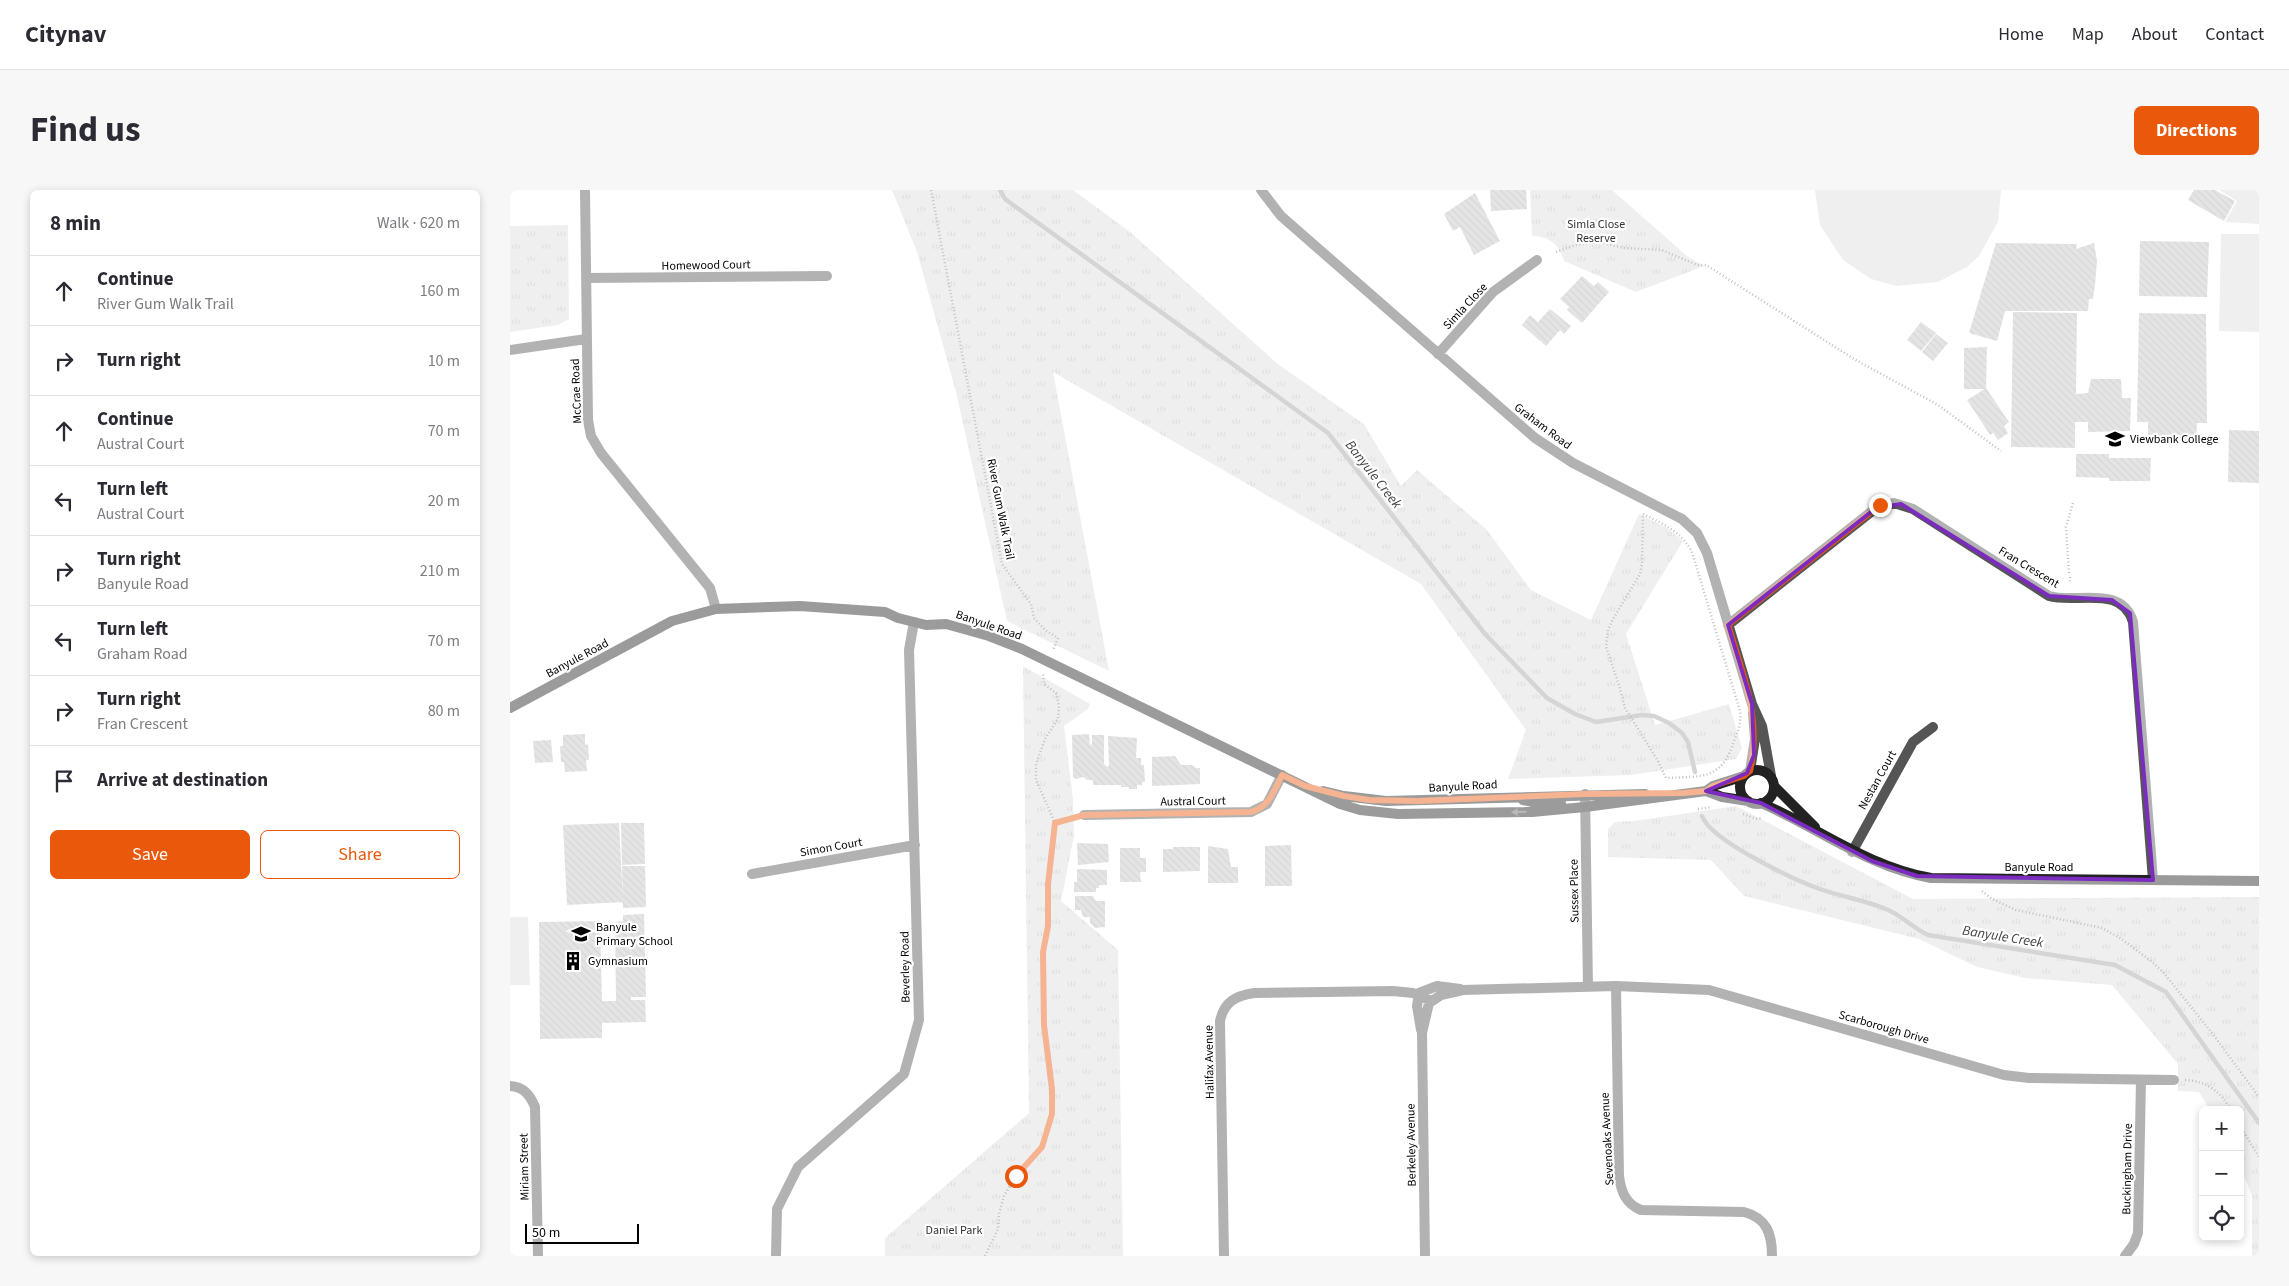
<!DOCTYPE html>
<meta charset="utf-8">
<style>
:root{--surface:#fff;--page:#f7f7f7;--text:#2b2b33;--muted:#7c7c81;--line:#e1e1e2;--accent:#ea580c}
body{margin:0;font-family:"Source Sans 3",sans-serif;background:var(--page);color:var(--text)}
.controls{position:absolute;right:15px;bottom:15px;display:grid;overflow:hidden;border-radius:8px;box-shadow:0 2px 8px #0003}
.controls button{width:45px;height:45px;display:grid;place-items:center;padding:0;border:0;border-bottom:1px solid var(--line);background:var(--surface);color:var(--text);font:25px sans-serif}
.scale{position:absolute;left:15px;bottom:12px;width:114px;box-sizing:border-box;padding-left:5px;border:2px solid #000;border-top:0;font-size:14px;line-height:18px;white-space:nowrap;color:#000;-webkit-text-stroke:4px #fff;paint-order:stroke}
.stop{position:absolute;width:15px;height:15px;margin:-11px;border:4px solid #ea580c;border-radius:50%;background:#fff}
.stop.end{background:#ea580c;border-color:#fff;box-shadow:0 1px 5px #0008}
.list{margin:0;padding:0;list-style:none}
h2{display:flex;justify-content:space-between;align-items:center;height:65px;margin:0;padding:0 20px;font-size:21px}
h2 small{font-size:16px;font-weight:400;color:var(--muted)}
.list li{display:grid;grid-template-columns:32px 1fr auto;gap:15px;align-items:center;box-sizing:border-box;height:70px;padding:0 20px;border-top:1px solid var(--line)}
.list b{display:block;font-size:19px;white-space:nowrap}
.list p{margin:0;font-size:16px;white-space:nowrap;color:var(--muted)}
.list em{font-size:16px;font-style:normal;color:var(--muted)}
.actions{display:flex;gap:10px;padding:15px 20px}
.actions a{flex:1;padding:11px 0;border:1px solid var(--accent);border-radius:8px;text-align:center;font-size:18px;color:var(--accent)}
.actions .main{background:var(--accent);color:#fff}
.icon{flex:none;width:28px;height:28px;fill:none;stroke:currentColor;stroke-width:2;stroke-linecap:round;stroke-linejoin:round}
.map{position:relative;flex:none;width:1749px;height:1066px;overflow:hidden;border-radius:8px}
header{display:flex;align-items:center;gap:30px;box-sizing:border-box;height:70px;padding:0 25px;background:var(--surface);border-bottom:1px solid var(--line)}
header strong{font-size:24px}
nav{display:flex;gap:28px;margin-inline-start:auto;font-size:18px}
.intro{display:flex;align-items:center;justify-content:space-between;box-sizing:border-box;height:120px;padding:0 30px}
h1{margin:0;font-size:35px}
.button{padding:12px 22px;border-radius:8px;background:var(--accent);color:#fff;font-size:18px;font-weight:700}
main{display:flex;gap:30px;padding:0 30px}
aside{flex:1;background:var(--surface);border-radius:8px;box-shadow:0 2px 8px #0003}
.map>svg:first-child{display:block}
.park{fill:url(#park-tufts)}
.garden{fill:#dcdcdc}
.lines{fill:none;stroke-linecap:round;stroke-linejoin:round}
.stream{stroke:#a3a3a3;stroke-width:4.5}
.building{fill:url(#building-back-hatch)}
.path{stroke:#777;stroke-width:2.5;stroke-dasharray:1 2.5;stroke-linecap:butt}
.street{stroke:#555;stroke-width:10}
.secondary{stroke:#222;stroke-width:10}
.oneway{fill:#646464}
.route{stroke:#ea580c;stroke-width:6}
.marked{fill:none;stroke:#7b2cbf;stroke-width:4;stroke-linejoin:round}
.labels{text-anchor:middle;stroke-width:4.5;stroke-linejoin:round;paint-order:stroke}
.park-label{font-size:12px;fill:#333;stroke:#fff}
.street-label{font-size:12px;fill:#000;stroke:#fff}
.poi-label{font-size:12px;fill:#000;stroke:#fff;text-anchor:start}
.water-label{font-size:14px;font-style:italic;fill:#444;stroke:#fff}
</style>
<header>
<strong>Citynav</strong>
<nav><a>Home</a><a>Map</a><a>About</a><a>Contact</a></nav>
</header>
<div class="intro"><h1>Find us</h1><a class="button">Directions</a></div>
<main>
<aside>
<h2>8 min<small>Walk · 620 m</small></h2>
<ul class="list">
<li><svg class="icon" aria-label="ahead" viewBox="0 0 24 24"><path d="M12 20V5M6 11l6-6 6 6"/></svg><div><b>Continue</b><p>River Gum Walk Trail</p></div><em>160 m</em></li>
<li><svg class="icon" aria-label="right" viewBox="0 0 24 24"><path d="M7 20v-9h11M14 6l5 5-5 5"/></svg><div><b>Turn right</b></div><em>10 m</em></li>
<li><svg class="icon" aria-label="ahead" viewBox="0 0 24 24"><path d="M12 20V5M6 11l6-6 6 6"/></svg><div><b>Continue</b><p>Austral Court</p></div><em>70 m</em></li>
<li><svg class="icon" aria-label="left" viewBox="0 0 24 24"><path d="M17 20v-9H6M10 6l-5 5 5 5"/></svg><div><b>Turn left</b><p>Austral Court</p></div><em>20 m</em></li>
<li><svg class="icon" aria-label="right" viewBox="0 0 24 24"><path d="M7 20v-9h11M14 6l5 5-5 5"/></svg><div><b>Turn right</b><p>Banyule Road</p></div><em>210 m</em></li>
<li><svg class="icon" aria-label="left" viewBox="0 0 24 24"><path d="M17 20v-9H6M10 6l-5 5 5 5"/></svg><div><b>Turn left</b><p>Graham Road</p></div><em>70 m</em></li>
<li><svg class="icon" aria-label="right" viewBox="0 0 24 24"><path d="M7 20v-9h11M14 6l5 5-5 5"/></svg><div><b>Turn right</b><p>Fran Crescent</p></div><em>80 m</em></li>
<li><svg class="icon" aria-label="arrive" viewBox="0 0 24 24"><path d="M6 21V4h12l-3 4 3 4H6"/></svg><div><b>Arrive at destination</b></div></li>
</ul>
<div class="actions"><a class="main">Save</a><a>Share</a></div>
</aside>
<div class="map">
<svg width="1749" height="1066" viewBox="0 0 1749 1066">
<defs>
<pattern id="park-tufts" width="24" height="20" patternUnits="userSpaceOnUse" patternTransform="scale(1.25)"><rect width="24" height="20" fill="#dcdcdc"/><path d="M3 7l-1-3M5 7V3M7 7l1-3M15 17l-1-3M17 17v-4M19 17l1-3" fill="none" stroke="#bbb"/></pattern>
<pattern id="building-back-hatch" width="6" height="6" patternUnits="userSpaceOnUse" patternTransform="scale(1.25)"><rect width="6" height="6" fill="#c4c4c4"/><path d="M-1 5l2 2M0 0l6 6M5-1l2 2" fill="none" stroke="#a7a7a7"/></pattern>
</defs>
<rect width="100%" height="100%" fill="#fff"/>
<path class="park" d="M382,0H563L620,42L769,175L854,234L891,296L907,280L977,340L1021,400L1081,430L1129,324L1157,338L1173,351L1116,444L1145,535L1219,514L1232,558L1226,569L1121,585L998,589L1016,540L911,394L543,182L599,481L497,431L446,202L407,62Z
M1020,0H1102L1177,66L1194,76L1126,102L1054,71C1050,55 1039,46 1022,46Z
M58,35L59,129L48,135L0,142V36Z
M513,476L580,514L578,519L554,536L563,610L564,645L551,711L608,760L613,1066H375V1048L519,923Z
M1226,616L1403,709L1749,707V1066H1742V1005L1730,977V920H1700L1689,902L1668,901V874L1602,795L1515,788L1467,777L1409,749L1234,706L1201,670L1098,667V639L1105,632L1124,631Z"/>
<path class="garden" d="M1305,0H1491L1488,32L1469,66L1457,77L1428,92L1387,96L1361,89L1333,70L1310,35Z
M1709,0H1749V34L1715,32L1727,11Z
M1711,44H1749V142L1709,141Z
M0,727H18L20,795H0Z"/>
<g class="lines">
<path class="stream" d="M490,0L495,9L818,243L975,444L1037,508L1065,524L1086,532L1132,525L1144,526L1159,533L1172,543L1178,552L1185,582
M1192,626C1201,651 1285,690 1310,699C1332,707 1355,710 1376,719C1391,725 1403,738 1418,745L1605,775L1656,802L1749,933"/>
</g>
<path class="building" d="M980,0H1016L1017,19L981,21Z
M1684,0H1705L1725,11L1714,31L1678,10Z
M965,3L990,51L964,65L950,37L943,41L934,24Z
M1630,51L1699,52L1697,107L1629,106Z
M1486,53L1567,54L1566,59L1584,53L1587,71L1585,95L1583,109H1579L1578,121H1495L1487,151L1459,143Z
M1072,86L1084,96L1088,92L1099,102L1072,133L1057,120L1059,117L1050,109Z
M1040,119L1061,136L1054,144L1050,140L1036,156L1012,135L1020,125L1028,132Z
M1503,122L1567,123L1566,204L1578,203L1581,189H1611L1612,208H1621L1620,241L1578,242V232H1565V258L1501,257Z
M1629,123L1696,124L1697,233H1687L1686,252L1638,250V232H1627Z
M1411,132L1426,143L1411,161L1397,150Z
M1426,144L1438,153L1423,171L1412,162Z
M1477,157L1476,198L1499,232L1494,236L1498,243L1488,250L1483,243L1480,245L1457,210L1475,199H1454V158Z
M1719,240L1749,241V293L1718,292Z
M1566,264H1599V268H1641L1640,291H1599V288L1566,287Z
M75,544V555L78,554L79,570H76L77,581L55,582L54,572H51L50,556H53V545Z
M579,544L580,555L582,554V545H594V574L597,577L599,576L598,546L627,548L626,568H631V575H634L635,592H632V595H627V599H619V597H611V595H583V590H577L573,587L566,589L563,587L562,545Z
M41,550L43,572L25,573L23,551Z
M665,566L671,575H682L686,578H690V594L642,596V567Z
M109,633L113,712L57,715L53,635Z
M111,633H134L135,674L112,675Z
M567,653L598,654L599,672L568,675Z
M781,655L782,696H755V656Z
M698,656L718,659L721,677H728V693H698Z
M663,657H690V681L653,682V659H663Z
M610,658H630V668H636V682H630L631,692H610Z
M112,676H135L136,717L113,718Z
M567,679L597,680V695H589V698H586V702H564V692H567Z
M565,706H583L586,711H595V737L585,738L580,733V727H573L571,720H565Z
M134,724L136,807H121V810H135L136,832L92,833V848L30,849L29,732L90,731L92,811H106L105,732L113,731V725Z"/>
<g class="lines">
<path class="path" d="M421,0L492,374L521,414L524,428L535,440L548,448L543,460
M1046,62L1066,55L1088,52L1114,58L1152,60L1187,75H1196L1344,169L1428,215L1491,261
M1133,324C1153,334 1171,341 1182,362L1230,521C1232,532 1228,541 1224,551C1211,591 1192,586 1156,588L1148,571L1115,518L1109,495L1096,457L1098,440L1103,429L1130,384L1132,374Z
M1559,383L1556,337L1563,313
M1560,387V394
M1188,619L1202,617
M1233,624L1246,629L1252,628
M545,633L563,628
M1472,701L1482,709L1506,720L1592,738L1610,748L1641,771L1653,782L1702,843L1749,907
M1675,890C1697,891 1710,901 1721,920
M1730,936L1749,967
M475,1066L488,1039L489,1024L494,1006L506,986L532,957L542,924L534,835L533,762L538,736V694L545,633L526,590V574L535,549L548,529L549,516L546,503L534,494L533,483"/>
<path class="street" d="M75,0L78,230L81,246L91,263L200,398L206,419
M751,0L771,26L1025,248L1063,273L1172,329L1187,343L1197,363L1242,514L1252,536L1261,586
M76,88L317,86
M0,160L76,149
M928,164L983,102L1027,70
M1218,435L1366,318L1384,313L1403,319L1539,406C1566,414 1612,394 1623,432L1643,690
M1240,581L1245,549L1243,523
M1075,604L1078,797
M574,625L741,622L757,614L772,585
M1342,662L1403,552L1423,537
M242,684L405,655
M1106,796L1109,986C1111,1002 1116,1014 1131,1020L1234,1022C1257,1028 1262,1044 1262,1066
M911,840L907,816L909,803L927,796L950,799
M0,896C14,897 20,905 25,917L28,1066
M266,1066L267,1019L288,977L394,884L409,830L399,460L404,432
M714,1066L710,831C714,812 725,806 744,803L883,801L903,803L921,811
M915,1066L912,843L919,813L931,805L953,800L1106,796L1199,800L1494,885L1519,888L1664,890
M1615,1066L1624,1054L1628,1043L1631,890"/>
<path class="secondary" d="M0,518L162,431L206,419L290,416L375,422L388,428L416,435L436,434L479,446L512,459L830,614L850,620L888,624L1022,622L1075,617L1196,601L1212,607L1238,611
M1230 597a17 17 0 1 1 34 0a17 17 0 1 1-34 0Z
M1265,597L1305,637
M813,601L834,606L876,611L1135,604
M1196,601L1203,596L1234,586
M1013,610L1027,613L1051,612
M1251,613C1309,638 1358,677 1421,688L1749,691"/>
</g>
<defs><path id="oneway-solid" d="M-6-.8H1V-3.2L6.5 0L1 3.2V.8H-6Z" transform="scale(1.25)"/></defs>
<use class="oneway" href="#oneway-solid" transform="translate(1009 622) rotate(178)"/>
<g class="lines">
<path class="route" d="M506,986L532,957L542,924V899L534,835L533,762L538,736V694L545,633L574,625L741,622C759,617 764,601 772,585L795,596L834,606L859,610L908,611L1075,604L1173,603L1196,601L1203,596L1234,586L1240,581C1252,529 1233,484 1218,435L1370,315"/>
</g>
<path d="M0 0H1749V1066H0ZM1391,314L1539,406L1602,410L1620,423L1643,690L1407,686L1362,671L1251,613L1196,601L1237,583L1244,565L1242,514L1218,435L1366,318Z" fill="#fff" fill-opacity=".55" fill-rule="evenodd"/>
<path class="marked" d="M1391,314L1539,406L1602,410L1620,423L1643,690L1407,686L1362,671L1251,613L1196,601L1237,583L1244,565L1242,514L1218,435L1366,318Z"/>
<defs>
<g id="school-bare" transform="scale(1.5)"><path d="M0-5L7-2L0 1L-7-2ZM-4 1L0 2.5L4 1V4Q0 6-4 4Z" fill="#000" stroke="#fff" stroke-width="2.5" paint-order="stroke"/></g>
<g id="building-bare" transform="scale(1.5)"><path d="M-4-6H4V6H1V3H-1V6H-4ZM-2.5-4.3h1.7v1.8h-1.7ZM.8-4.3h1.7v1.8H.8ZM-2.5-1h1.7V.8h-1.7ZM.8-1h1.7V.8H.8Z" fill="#000" stroke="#fff" stroke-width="2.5" paint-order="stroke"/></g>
</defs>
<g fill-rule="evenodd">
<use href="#school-bare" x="1605" y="249"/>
<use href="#school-bare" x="71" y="744"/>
<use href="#building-bare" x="63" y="771"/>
</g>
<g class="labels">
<g class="park-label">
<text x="1086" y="38">Simla Close<tspan x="1086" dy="14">Reserve</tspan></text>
<text x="444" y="1044">Daniel Park</text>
</g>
<g class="street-label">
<text transform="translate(196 75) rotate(-1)" y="4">Homewood Court</text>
<text transform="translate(955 116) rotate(-47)" y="4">Simla Close</text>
<text transform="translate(66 201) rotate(-92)" y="4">McCrae Road</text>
<text transform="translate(1033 236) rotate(37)" y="4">Graham Road</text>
<text transform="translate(491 319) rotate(79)" y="4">River Gum Walk Trail</text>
<text transform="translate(1519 377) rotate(31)" y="4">Fran Crescent</text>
<text transform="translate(479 435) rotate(19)" y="4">Banyule Road</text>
<text transform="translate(67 468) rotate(-28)" y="4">Banyule Road</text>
<text transform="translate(1367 590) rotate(-61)" y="4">Nestan Court</text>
<text transform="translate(953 596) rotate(-3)" y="4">Banyule Road</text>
<text transform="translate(683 611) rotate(-1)" y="4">Austral Court</text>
<text transform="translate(321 657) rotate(-10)" y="4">Simon Court</text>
<text x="1529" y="681">Banyule Road</text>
<text transform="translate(1064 701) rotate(-91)" y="4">Sussex Place</text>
<text transform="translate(395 777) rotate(-91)" y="4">Beverley Road</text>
<text transform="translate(1374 837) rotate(16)" y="4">Scarborough Drive</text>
<text transform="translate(699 872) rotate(-91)" y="4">Halifax Avenue</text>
<text transform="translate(1097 949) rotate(-93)" y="4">Sevenoaks Avenue</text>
<text transform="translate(901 955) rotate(-91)" y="4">Berkeley Avenue</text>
<text transform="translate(14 977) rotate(-91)" y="4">Miriam Street</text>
<text transform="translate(1617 979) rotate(-89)" y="4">Buckingham Drive</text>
</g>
<g class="poi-label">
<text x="1620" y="253">Viewbank College</text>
<text x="86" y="741">Banyule<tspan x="86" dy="14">Primary School</tspan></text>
<text x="78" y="775">Gymnasium</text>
</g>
<g class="water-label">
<text transform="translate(864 284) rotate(52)" y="5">Banyule Creek</text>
<text transform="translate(1493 746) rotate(9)" y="5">Banyule Creek</text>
</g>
</g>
</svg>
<div class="controls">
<button>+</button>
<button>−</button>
<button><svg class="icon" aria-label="locate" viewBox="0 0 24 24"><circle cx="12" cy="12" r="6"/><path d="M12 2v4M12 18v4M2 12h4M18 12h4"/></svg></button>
</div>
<div class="scale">50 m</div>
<div class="stop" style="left:506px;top:986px"></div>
<div class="stop end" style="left:1370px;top:315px"></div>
</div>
</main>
